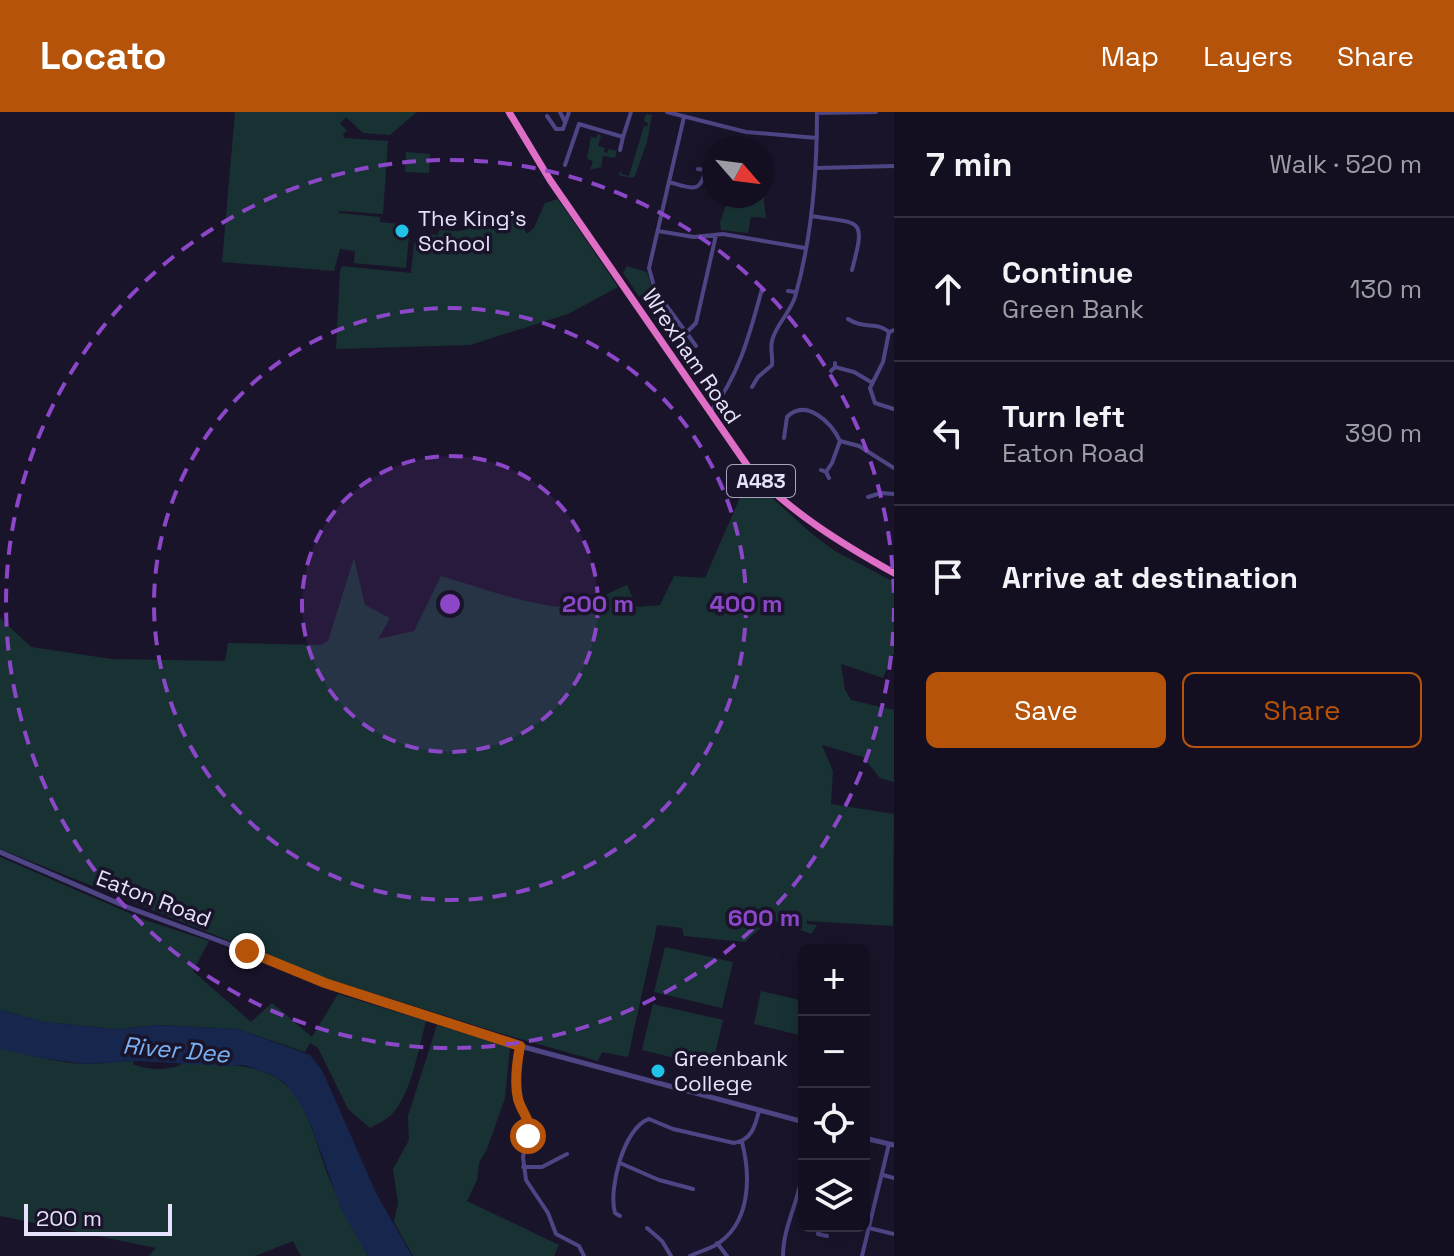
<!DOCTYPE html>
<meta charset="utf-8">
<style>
:root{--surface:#140f20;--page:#1d1829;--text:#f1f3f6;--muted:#9d9ca5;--line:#332f3e;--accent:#b45309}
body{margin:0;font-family:"Space Grotesk",sans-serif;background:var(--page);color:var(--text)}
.controls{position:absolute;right:24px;bottom:24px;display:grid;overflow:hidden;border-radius:12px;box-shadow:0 4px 20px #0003}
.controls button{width:72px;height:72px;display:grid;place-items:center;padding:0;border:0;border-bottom:2px solid var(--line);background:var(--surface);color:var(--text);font:40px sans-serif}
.compass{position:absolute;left:702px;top:24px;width:72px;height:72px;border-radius:50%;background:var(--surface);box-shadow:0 4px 20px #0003;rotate:118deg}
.scale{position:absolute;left:24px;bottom:20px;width:148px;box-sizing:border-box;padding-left:8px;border:4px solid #e6e1fc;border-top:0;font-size:22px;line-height:28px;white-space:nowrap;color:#e6e1fc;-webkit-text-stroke:6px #1a142a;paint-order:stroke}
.stop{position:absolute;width:24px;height:24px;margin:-18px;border:6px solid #b45309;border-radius:50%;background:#fff}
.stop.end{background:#b45309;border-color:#fff;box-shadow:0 2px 8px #0008}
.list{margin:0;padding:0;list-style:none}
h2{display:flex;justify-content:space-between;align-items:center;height:104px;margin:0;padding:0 32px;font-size:34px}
h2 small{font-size:26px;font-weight:400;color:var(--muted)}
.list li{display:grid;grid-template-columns:52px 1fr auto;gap:24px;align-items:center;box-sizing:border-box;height:144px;padding:0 32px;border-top:2px solid var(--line)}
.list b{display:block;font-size:30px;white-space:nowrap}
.list p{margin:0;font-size:26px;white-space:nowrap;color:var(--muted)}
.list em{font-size:26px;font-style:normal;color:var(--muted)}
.actions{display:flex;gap:16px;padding:24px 32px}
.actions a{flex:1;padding:18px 0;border:2px solid var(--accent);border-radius:12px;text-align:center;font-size:28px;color:var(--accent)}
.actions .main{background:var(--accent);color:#fff}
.icon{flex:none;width:44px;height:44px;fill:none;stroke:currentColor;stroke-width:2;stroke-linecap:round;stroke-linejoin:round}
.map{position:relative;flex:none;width:894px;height:1144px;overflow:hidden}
header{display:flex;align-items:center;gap:48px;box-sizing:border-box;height:112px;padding:0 40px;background:var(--accent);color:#fff}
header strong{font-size:38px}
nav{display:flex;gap:44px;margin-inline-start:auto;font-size:28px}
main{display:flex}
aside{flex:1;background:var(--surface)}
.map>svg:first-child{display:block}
.green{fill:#183234}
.water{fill:#16264d}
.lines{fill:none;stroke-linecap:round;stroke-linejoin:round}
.minor{stroke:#4d4584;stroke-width:4}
.tertiary{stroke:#4d4584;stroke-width:5}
.trunk{stroke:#de6ec6;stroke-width:7}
.route{stroke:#b45309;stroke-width:10}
.ring{fill:none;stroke:#8b47c8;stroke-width:4;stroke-dasharray:14 10}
.poi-dot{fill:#21c2e7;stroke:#1a142a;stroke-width:3}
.labels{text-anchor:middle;stroke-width:7;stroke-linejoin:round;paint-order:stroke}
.shield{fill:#1a142a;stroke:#a9a4bd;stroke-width:2}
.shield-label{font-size:20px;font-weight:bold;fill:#e6e1fc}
.poi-label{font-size:22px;fill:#e6e1fc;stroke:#1a142a;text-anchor:start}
.street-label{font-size:22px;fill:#e6e1fc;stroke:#1a142a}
.water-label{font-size:24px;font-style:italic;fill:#7aaff1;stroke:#1a142a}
.centre{fill:#8b47c8;stroke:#1a142a;stroke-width:4}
.ring-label{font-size:24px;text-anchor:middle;font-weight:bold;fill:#8b47c8;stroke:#1a142a;stroke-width:7;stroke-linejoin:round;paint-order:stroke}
</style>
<header>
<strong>Locato</strong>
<nav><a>Map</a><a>Layers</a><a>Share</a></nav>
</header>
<main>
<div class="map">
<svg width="894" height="1144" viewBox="0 0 894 1144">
<rect width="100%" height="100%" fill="#1a142a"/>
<path class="green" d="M235,0H417L390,23L363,21L346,5L340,11L347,19L343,22L344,26L388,29L383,102L339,99V101L380,105V110L410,113L406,156L354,151L355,139L340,137L334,159L222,150Z
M646,2L652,3L647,30L635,64L632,66L618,63L622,58L621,62L629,64L644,14L647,15L648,11L644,9Z
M598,21L601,24L598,34L605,36L604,40L607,41L609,37L617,39L615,46L603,44L601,55L590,58L593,49L587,47L591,25L596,26Z
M406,40L430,42L429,61L405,60Z
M762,46L763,62H766L764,90L766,106L751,105L748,121L721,118L720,110L729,84H762Z
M558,87L618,175L568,202L470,233L336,237L340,159L342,154L411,161L414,131L428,133L430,122L438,123L439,118C445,118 453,120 459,119C475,117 495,96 511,103C519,106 523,116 527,122L534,116L545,91Z
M627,154L647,160L653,178L683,219L670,229L623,161Z
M685,223L703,257L695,262L674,232Z
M749,365L812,422L835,439L894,470V543H892L883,566L841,552L845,578L851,588L894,598V670L880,666L863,645L822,633L833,659L831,692L894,702L893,814L807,809V812L817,813L811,822L780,810L768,809L745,830L684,824L682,816L657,813L628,945L602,940L598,949L496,920L307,860L0,737V506L31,535L112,547L225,549L228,531L321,533L328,529L354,446L365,493L390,506L378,527L414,519L441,464C472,473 539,497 569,495C591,492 607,481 627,473L637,495L660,493L674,464L705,466Z
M0,745L145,808L209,829L193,859L251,910L272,891L312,925L338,882L426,909C419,935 411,983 392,1002C386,1008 377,1012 370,1016L348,997L318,936L310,931L305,940L238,917L158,913L115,917L44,910L0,898Z
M665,835L733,850L722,896L654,880Z
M761,879L804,889L799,923L754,912Z
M653,892L723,908L712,955L642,938Z
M437,913L510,935L505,986L487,1037L479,1051L477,1068L467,1089L559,1133L554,1144H413L394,1110L398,1091L393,1057L409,1028L408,1004Z
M0,936C29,942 58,952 88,952C103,952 118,949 133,949V952C146,958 173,960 184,950C212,953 242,950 269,962C308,978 315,1032 329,1066C340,1093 355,1118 368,1144H301L293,1129L255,1144H149L156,1136L0,1104Z"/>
<path class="water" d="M0,898L44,910L115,917L158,913L238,917L310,943L323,960L376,1081L412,1144H368L342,1099L311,1013L299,990L285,971L272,963L244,953L225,954L138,949L87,952L46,947L7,938L3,939L0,936Z"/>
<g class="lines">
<path class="minor" d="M560,0L565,10
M667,0L746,20L817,26
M817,1L876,0
M547,4L556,17H563L569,0
M684,5L649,156L655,178L696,234
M620,38L623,25
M565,53L579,12L623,25L631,0
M817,56L894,54
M698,57L711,59
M669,70C688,75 701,84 705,58
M811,104C862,112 866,105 852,158
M658,119L694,125L723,122L805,136
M788,179L796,180
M848,207C865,218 876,209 889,220L894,218
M889,220L883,250L870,276L875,291L894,297
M686,221L696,211L716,123
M835,255L854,260L871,270
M831,259L835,255V251
M752,275L758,265L772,253C773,245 770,237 772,229C775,214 790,201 795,185C812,126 817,61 817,0
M711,299C739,264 750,221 762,177
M784,326L787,305C806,286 831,310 840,329L859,334L894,356
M821,358L826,360L829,366
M826,360L832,351L840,329
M868,385L881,381L894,382
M520,934L516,957L518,985L530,1010L523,1045L526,1068L548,1101L556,1122L579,1134L584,1144
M620,1051L659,1068L693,1077
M523,1055H542L567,1042
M883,1063L894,1066
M620,1104L615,1101C608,1077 624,1015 649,1007L673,1017L734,1031C752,1028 755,1014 759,999
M819,1114L818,1122L827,1124
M647,1116L662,1129L671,1144
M869,1116L894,1122
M717,1131L727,1144
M690,1144C698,1140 706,1138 714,1134C751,1113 751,1065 742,1030
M783,1144C783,1107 808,1077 802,1038
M862,1144L889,1032"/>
<path class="tertiary" d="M0,740L127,795L247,839L325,871L520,934L804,1010
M864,1026L894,1033"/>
<path class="trunk" d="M509,0L550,68L749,356C790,400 842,432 894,461"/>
</g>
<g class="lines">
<path class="route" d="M247,839L325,871L520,934C517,950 514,970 518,987C522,1002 532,1007 528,1024"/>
</g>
<circle cx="450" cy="492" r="148" fill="#8b47c8" fill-opacity=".12"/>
<g class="ring">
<circle cx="450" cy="492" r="148"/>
<circle cx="450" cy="492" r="296"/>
<path d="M894 496A444 444 0 1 1 894 488"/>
</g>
<g class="poi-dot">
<circle cx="402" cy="119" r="8"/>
<circle cx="658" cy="959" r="8"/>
</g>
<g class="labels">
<rect class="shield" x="727" y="353" width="68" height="32" rx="6"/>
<g class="shield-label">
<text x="761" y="376">A483</text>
</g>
<g class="poi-label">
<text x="418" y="114">The King's<tspan x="418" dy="25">School</tspan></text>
<text x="674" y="954">Greenbank<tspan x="674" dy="25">College</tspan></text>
</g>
<g class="street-label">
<text transform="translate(692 244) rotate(56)" y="8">Wrexham Road</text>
<text transform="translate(154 786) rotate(21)" y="8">Eaton Road</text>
</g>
<g class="water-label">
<text transform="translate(176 938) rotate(5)" y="8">River Dee</text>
</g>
</g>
<circle cx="450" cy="492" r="12" class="centre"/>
<g class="ring-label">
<text x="598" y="500">200 m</text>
<text x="746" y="500">400 m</text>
<text x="764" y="814">600 m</text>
</g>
</svg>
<div class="controls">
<button>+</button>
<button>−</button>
<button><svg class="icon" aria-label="locate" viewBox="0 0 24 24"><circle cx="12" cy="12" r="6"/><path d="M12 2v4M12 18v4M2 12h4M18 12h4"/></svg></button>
<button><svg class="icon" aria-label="layers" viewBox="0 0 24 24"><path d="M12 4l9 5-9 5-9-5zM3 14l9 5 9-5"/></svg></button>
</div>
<svg class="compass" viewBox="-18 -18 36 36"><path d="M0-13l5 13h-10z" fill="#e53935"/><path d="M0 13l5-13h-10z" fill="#9d9ca5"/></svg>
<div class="scale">200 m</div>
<div class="stop" style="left:528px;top:1024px"></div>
<div class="stop end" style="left:247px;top:839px"></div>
</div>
<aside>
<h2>7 min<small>Walk · 520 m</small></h2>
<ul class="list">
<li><svg class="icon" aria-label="ahead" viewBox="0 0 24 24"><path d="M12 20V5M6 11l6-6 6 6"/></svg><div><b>Continue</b><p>Green Bank</p></div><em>130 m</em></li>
<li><svg class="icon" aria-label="left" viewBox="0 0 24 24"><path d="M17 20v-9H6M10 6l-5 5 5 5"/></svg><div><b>Turn left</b><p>Eaton Road</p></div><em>390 m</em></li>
<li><svg class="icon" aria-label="arrive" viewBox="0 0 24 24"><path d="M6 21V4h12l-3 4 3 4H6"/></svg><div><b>Arrive at destination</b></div></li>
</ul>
<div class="actions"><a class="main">Save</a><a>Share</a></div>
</aside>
</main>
